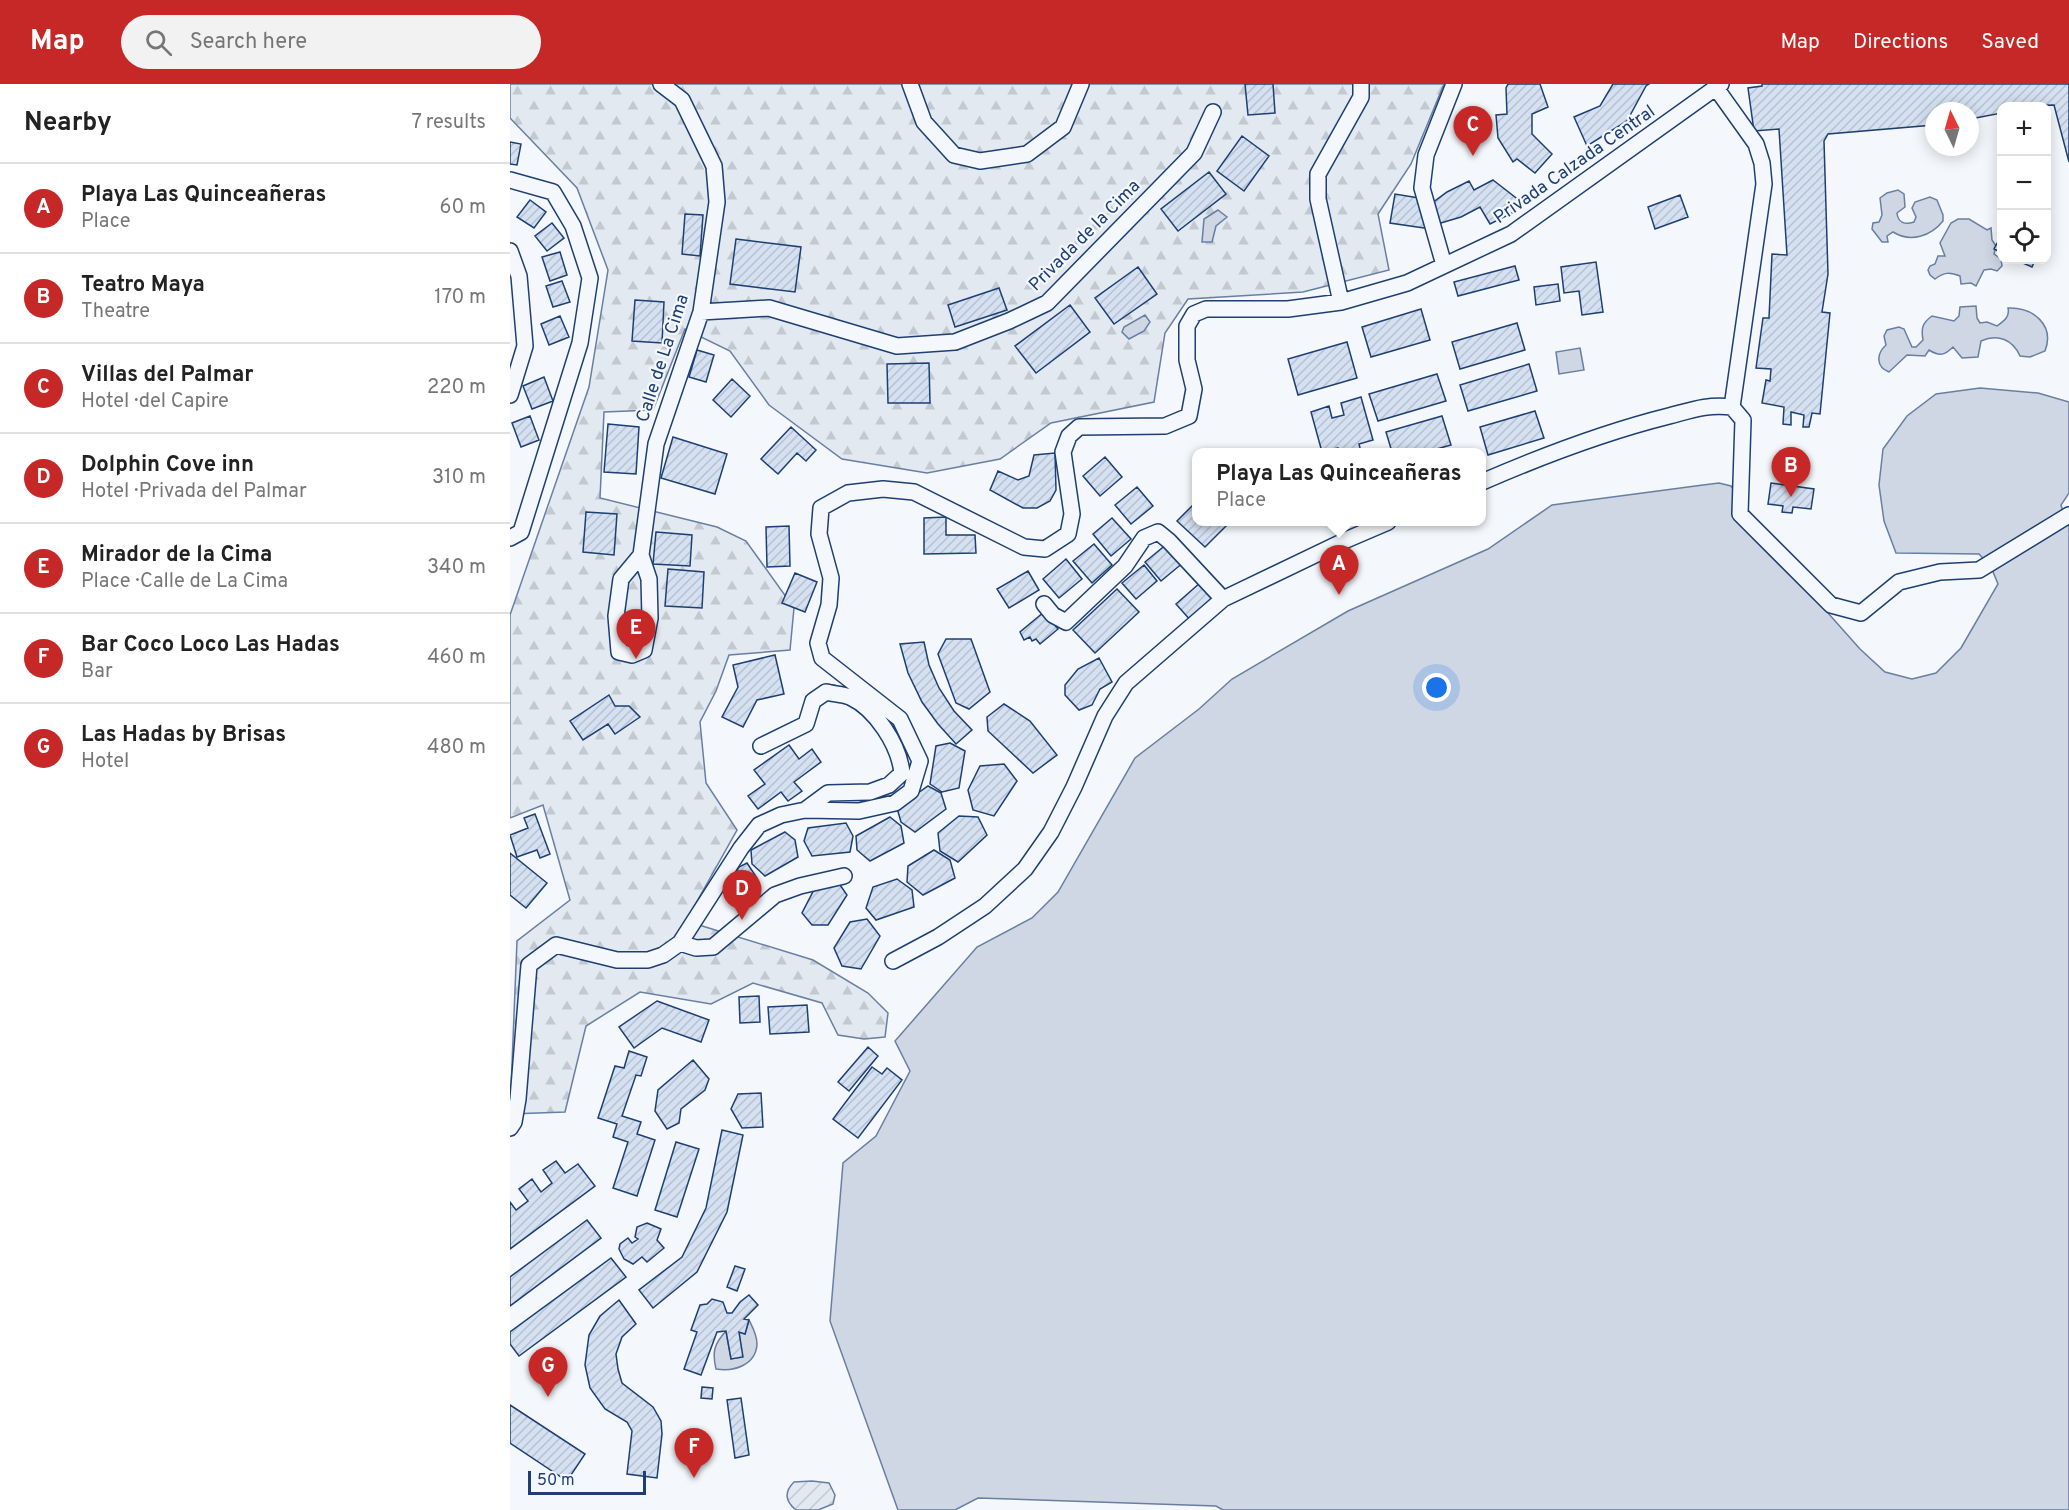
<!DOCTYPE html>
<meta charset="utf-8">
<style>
:root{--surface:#fff;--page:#f2f2f2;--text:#222;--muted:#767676;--line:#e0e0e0;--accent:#c62828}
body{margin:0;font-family:Overpass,sans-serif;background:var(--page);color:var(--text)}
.controls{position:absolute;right:18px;top:18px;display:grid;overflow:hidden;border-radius:12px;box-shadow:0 3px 15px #0003}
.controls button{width:54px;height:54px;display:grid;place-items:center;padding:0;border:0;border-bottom:2px solid var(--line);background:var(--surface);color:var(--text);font:30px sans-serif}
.compass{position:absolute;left:1415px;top:18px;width:54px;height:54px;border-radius:50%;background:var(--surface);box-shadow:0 3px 15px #0003;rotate:355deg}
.scale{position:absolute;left:18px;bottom:15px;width:118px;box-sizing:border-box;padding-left:6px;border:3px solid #1d3f73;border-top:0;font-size:16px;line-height:21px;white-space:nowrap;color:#1d3f73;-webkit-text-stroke:4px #f4f7fb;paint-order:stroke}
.you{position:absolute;left:927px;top:604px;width:21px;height:21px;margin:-15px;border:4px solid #fff;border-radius:50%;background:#1a73e8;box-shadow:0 0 0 9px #1a73e833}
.badge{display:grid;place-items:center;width:39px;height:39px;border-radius:50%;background:var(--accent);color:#fff;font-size:20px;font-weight:700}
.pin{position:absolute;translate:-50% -50px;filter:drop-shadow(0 2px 3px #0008)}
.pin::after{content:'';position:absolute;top:32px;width:21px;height:18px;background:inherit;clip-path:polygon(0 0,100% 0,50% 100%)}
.popup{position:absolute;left:682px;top:364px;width:294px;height:78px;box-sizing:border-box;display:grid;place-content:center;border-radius:12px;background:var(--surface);filter:drop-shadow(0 2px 4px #0005);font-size:20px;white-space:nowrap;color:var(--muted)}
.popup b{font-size:22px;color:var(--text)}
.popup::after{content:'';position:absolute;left:50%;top:100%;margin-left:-12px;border:12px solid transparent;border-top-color:var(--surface)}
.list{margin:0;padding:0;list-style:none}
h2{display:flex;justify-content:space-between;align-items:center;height:78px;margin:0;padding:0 24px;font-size:26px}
h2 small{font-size:20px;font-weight:400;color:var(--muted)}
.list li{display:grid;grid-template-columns:39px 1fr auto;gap:18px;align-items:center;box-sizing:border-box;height:90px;padding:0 24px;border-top:2px solid var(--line)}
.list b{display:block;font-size:22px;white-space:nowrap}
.list p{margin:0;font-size:20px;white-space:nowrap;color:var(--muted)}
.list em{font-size:20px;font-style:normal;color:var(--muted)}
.icon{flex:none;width:33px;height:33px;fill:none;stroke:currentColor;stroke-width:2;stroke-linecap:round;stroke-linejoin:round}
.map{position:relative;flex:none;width:1559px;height:1426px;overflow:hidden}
header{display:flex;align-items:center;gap:36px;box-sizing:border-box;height:84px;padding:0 30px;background:var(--accent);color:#fff}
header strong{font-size:28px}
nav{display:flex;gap:33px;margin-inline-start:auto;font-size:21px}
.search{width:420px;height:54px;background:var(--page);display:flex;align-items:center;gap:15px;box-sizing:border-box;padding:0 21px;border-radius:33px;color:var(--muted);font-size:22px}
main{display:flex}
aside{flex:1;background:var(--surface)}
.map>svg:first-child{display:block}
.forest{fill:url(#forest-firs);stroke:#687fa3;stroke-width:1.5}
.garden{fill:url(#garden-furrows);stroke:#687fa3;stroke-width:1.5}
.water{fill:#cfd7e4;stroke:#687fa3;stroke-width:1.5}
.building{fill:url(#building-hatch);stroke:#1d3f73;stroke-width:1.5}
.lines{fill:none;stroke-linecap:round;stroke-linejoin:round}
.minor-casing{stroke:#1d3f73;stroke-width:18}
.minor{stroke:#f4f7fb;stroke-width:15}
.labels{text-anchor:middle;stroke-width:4.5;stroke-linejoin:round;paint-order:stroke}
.street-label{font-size:18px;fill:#1d3f73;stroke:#f4f7fb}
</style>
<header>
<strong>Map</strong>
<div class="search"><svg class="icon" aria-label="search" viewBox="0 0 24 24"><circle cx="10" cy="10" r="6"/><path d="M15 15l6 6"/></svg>Search here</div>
<nav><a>Map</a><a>Directions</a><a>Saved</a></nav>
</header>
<main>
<aside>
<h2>Nearby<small>7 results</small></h2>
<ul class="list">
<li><span class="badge">A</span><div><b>Playa Las Quinceañeras</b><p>Place</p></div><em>60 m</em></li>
<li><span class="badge">B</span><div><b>Teatro Maya</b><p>Theatre</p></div><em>170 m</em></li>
<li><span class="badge">C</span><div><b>Villas del Palmar</b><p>Hotel · del Capire</p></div><em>220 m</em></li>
<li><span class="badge">D</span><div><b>Dolphin Cove inn</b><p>Hotel · Privada del Palmar</p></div><em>310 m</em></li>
<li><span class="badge">E</span><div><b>Mirador de la Cima</b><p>Place · Calle de La Cima</p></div><em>340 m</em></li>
<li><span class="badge">F</span><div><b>Bar Coco Loco Las Hadas</b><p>Bar</p></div><em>460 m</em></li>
<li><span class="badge">G</span><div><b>Las Hadas by Brisas</b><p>Hotel</p></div><em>480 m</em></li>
</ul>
</aside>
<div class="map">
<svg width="1559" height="1426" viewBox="0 0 1559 1426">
<defs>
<pattern id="forest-firs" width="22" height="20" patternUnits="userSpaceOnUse" patternTransform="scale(1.5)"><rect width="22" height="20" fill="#e3e9f0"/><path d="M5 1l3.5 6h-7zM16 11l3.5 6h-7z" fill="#c2c9d1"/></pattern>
<pattern id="garden-furrows" width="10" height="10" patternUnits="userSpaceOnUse" patternTransform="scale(1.5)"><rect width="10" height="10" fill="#e3e9f0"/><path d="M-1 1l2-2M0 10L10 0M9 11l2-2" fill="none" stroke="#c2c9d1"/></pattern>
<pattern id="building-hatch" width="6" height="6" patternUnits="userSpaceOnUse" patternTransform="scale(1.5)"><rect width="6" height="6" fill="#d5e0f0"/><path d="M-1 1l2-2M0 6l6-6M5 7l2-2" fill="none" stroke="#b6c1d1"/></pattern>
</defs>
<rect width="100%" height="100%" fill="#f4f7fb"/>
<path class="forest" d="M0,0H934L901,80L868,130L879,186L793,208L678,215L655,249L644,318L541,339L490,375L417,389L332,375L259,321L220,267L175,245L143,326L94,328L90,414L207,443L236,457L284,524L280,566L219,571L206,607L190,638L196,699L227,746L176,837L303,876L358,909L378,929L375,953L354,955L328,951L312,919L243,899L201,920L130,908L76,942L55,1028L0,1030L7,857L60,816L33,721L0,734V531L79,303L98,186L67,104L0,34Z"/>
<path class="garden" d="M302,1397L319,1399L325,1411L323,1420L308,1426H286C275,1417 274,1408 284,1398Z"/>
<path class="water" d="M1388,106L1394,110L1395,123L1387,129C1388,139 1395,141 1404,138L1406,133L1402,124L1405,118L1420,113L1427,116L1433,131V137C1421,152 1401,159 1383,148L1377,152L1378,158H1372L1362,145L1363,139L1369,138L1372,131L1370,114L1377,109Z
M708,126L717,133L706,142L702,158H692L694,135Z
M1448,135H1459L1477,146L1481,144L1482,156L1486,162L1484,170L1491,175L1492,182L1487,187L1481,185L1474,186L1466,202L1461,199L1451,200L1450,192C1440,188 1434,188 1425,195L1420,191L1418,186L1420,182L1425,180L1428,172H1435L1430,159L1441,139Z
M1466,222L1467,234L1470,239L1477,238L1487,242C1494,237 1500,233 1498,224C1523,223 1545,241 1535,267L1520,273L1510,272C1503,256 1488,249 1471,257L1468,273L1452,274L1443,263C1435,271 1430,273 1419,266L1415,272L1397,271L1379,288C1366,283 1366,270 1376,261L1374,252L1377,246L1389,243L1394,245L1402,263H1406L1413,256C1411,245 1412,239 1422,232L1444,237L1449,232L1450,223Z
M635,231L640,238L634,247L619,255L612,248L614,243Z
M1070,264L1074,286L1049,290L1046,268Z
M1470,304L1528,309L1559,318V409L1551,421L1554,431L1559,433V1426H713L706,1422L468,1414L445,1426H388L320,1237L333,1079L366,1052L400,987L385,957L467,863L522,834L548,808L625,674L689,625L722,595L838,527L978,465L1042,421L1193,401L1209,399L1221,402L1286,493L1350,565L1375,588L1402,595L1426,589L1451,564L1488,500L1481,483L1469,470L1386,469L1374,437L1369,401L1373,365L1397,332L1426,310Z
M239,1236C243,1244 247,1251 247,1260C246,1281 224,1288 206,1285C202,1268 204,1260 216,1247L221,1275L232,1273L229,1248L235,1250Z"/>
<path class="building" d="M735,0H763L765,29L738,31Z
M998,0H1030L1038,23L1022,30V50L1042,70L1025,89L1007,75L1003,78L988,54L986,31L997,30L996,4Z
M1103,0H1139L1136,2L1117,37L1077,62L1064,33L1090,22Z
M1252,0H1559V78L1544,21L1492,22V29L1460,35V27H1424V41L1318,50L1314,57L1318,190L1312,228L1320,229L1310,330L1302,329L1299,343H1293L1294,331L1281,328V341L1273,340L1274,323L1252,319L1256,296L1260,297L1261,285L1246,284L1253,234H1259L1262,170L1277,171L1269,45L1244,47L1238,4L1252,2Z
M732,52L759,72L734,107L707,87Z
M0,58L11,60L7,81L0,80Z
M699,88L716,110L668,147L651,125Z
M983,96L1010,117L1004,128L980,140L970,123L951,133L914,144L880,139L885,110L909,114L914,125L937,108L959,97L964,106Z
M1170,111L1178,133L1145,145L1138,123Z
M20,116L36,128L24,144L7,133Z
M175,130L193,131L190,172L172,170Z
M42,139L54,154L37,167L25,152Z
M1492,150V169L1484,165Z
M226,155L291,163L285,208L220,200Z
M50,168L57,191L40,197L32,173Z
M1506,176H1525L1522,183Z
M1086,178L1093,228L1072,231L1069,207L1054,209L1051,183Z
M1005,182L1009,196L948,212L944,198Z
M628,183L647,210L604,240L585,214Z
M52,197L60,218L43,223L36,202Z
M1048,200L1050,217L1026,221L1024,203Z
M489,204L497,226L445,243L438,221Z
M125,216L154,218L152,259L122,257Z
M560,221L580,248L526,289L505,262Z
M911,225L920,256L861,273L852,243Z
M50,232L59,253L39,261L31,240Z
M1007,239L1015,266L950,285L942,258Z
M837,258L847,294L788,311L778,275Z
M187,266L204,271L196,298L179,293Z
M419,279L420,319H378L377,280Z
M1019,280L1027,307L958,327L950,301Z
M927,290L936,317L868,337L859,310Z
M34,293L43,317L22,325L13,302Z
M222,295L240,312L221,333L203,316Z
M851,313L863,356L849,360L851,368H829L828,364L812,368L801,328L819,322L822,334L834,331L831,319Z
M1025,327L1034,354L978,371L970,343Z
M20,332L29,356L11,363L2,339Z
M932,332L941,361L916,368H882L876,348Z
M98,340L129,343L126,390L94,388Z
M281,343L306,366L296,377L287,369L268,390L251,375Z
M163,353L217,370L205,410L151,394Z
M545,369L546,406L540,417L527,424H513L480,406L488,387L508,396L519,392L524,371Z
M595,373L612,393L590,412L573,392Z
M1261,399L1304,405L1301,425L1283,423L1282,429L1272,428L1273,422L1258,420Z
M627,403L643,422L621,440L605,421Z
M686,418V438H720L695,463L667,437Z
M76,428L107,430L104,471L73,468Z
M436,433V451H465L466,469L414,470V434Z
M602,434L621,455L601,472L583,450Z
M279,442L280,482L257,483L256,443Z
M146,448L182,451L180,482L143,480Z
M658,459L674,478L651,497L635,478Z
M584,460L602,481L582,499L563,477Z
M556,475L572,495L549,514L533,495Z
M634,481L647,497L626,515L612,499Z
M158,485L194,488L192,524L155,522Z
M518,487L529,506L499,524L487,505Z
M285,489L307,498L295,528L272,519Z
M691,498L707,517L682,538L666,520Z
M607,505L629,528L585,569L563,546Z
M534,528L548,545L530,560L526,555L522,557L520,553L514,556L510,548Z
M436,555H461L480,608L459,625L446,619L428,570Z
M414,558L419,581L429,604L444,627L462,646L446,660L428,640L412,618L398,589L390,560Z
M265,571L274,610L247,616L233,643L212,633L228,603L223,581Z
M589,574L602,598L590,605L582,621L569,626L555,611V601L568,585Z
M99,611L105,622H119L130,633L105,650L98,640L73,656L60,637Z
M494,620L520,637L547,671L523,689L478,647L477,633Z
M440,659L455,667L449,704L432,708L420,700L426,662Z
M279,661L289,675L302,665L311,678L284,698L292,707L278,717L271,708L248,725L238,712L255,700L244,686Z
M494,680L507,697L484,732L463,726L458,706L470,682Z
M418,702L431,709L436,725L405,748L391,738L387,724Z
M25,730L40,770L30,774L27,766L7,773L0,751L18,744L14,734Z
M449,732L468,733L477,751L448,778L430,767L428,749Z
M380,733L391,742L394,759L360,777L347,766L346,752Z
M336,739L343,752L340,768L302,772L294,757L298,744Z
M275,748L285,756L288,773L255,792L242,780L241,766Z
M424,766L440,776L445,794L413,811L397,798L398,782Z
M0,769L37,799L16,824L0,811Z
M237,779L247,794L241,811L220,800L229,783Z
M387,795L402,806L404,823L366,836L356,824L363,803Z
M328,798L337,811L318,841H302L292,829L307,800Z
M357,835L370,852L351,885L332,882L324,864L340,838Z
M249,912L250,938L230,939L229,913Z
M147,917L199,936L191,958L152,944L124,964L109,943Z
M297,921L299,948L260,950L258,923Z
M358,963L368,972L339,1007L328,998Z
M119,967L137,973L131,992L126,991L112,1032L131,1038L127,1050L145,1056L127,1112L103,1104L118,1058L103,1053L107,1040L88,1034L105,982L114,984Z
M183,976L199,995L195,1006L171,1025L169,1039L157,1045L145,1027L148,1006Z
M362,983L372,990L377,984L392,996L348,1054L323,1035Z
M251,1009L253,1043L232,1044L221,1025L228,1010Z
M212,1046L233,1051L217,1128L187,1188L143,1224L129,1206L172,1173L196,1124Z
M166,1058L189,1065L167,1133L145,1126Z
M46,1077L55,1089L68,1080L85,1102L0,1165V1118L6,1126L18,1117L9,1105L22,1095L31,1108L42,1099L33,1086Z
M77,1136L91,1154L0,1222V1193Z
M137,1139L151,1145L147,1156L154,1164L137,1178L132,1173L123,1180L114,1175L109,1165L110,1160L118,1154L122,1159L128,1155L125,1153L127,1143Z
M101,1174L116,1193L9,1272L0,1260V1248Z
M225,1182L235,1185L227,1207L217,1203Z
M239,1211L248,1221L234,1235L239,1236L235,1250L229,1248L233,1273L221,1275L216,1247L207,1248L191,1291L174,1285L187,1248L181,1246L190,1221L197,1220L202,1215L213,1218L217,1229H222L230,1218Z
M109,1216L126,1240L112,1253L106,1270L108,1285L112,1299L143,1323L151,1337L152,1350L147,1394L117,1390L122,1347L117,1338L95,1325L80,1304L75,1281L79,1251L90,1232Z
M192,1303L203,1304L202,1315L191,1314Z
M231,1314L239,1371L225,1374L217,1316Z
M0,1321L75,1370L57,1397L0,1359Z"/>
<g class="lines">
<g class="minor-casing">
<path id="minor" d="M400,0L414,38L444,71L470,77L517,70L553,43L571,0
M1206,4L1246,60L1252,79L1254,100L1222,323
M0,96L43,108L63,142L80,194L70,259L11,448L0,454
M0,167L9,192L15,262L0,311
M934,181L912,104L916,71L944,0
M831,218L808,115V90L851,13V0
M191,228L259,224L387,262L445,258L499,237L537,219L684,69L703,28
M972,398C1032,372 1095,348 1159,332C1182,326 1197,320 1222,323L1233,336L1230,430L1321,521L1351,529L1389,498L1430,488L1469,486L1559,431
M131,471L111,495L106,532L109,568L122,571L134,566L140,534L139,495L131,471L146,360L191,228L207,118L204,82L172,16L151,0
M534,520L543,531L556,538L615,482L634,454L648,448L659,457L713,515L836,456L878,438
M251,662L296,640L303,617L316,608C323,610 333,610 340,613C366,625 389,661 392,689L379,701L360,708L318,709L295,726
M170,859L186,864L203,863L265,811L290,802L334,792
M383,877L428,853L475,822L515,785L541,748L564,703L595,632L616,599L713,515
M0,1044L4,1038L8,1015L19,881L46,861L107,876H138L153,871L170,859L231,764L249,741L271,731L295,726L349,727L385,719L401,707L410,677L390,635L312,574L308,559L319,521L321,494L309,450L311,424L338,409L373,405L404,408L514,463L535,465L558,450L562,430L553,368L559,352L569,343L655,342L679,332L684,305L677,276V242L684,230L696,225H778L831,218L897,199L1001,150L1211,0"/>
</g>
<use href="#minor" class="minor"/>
</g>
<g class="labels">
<g class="street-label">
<text transform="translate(1064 80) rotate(-35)" y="6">Privada Calzada Central</text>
<text transform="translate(574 151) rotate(-45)" y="6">Privada de la Cima</text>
<text transform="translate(152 274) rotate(-72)" y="6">Calle de La Cima</text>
</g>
</g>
</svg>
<div class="controls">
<button>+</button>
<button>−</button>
<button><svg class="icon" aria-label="locate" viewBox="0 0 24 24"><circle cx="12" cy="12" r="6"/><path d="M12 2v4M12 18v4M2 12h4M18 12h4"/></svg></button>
</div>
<svg class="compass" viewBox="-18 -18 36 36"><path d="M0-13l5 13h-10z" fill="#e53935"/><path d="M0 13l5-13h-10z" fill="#767676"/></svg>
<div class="scale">50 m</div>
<div class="you"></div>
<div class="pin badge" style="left:829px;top:511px">A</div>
<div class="popup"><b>Playa Las Quinceañeras</b>Place</div>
<div class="pin badge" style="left:1281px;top:413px">B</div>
<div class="pin badge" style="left:963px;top:72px">C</div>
<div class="pin badge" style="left:232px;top:836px">D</div>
<div class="pin badge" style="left:126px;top:575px">E</div>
<div class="pin badge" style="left:184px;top:1394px">F</div>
<div class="pin badge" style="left:38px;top:1313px">G</div>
</div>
</main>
